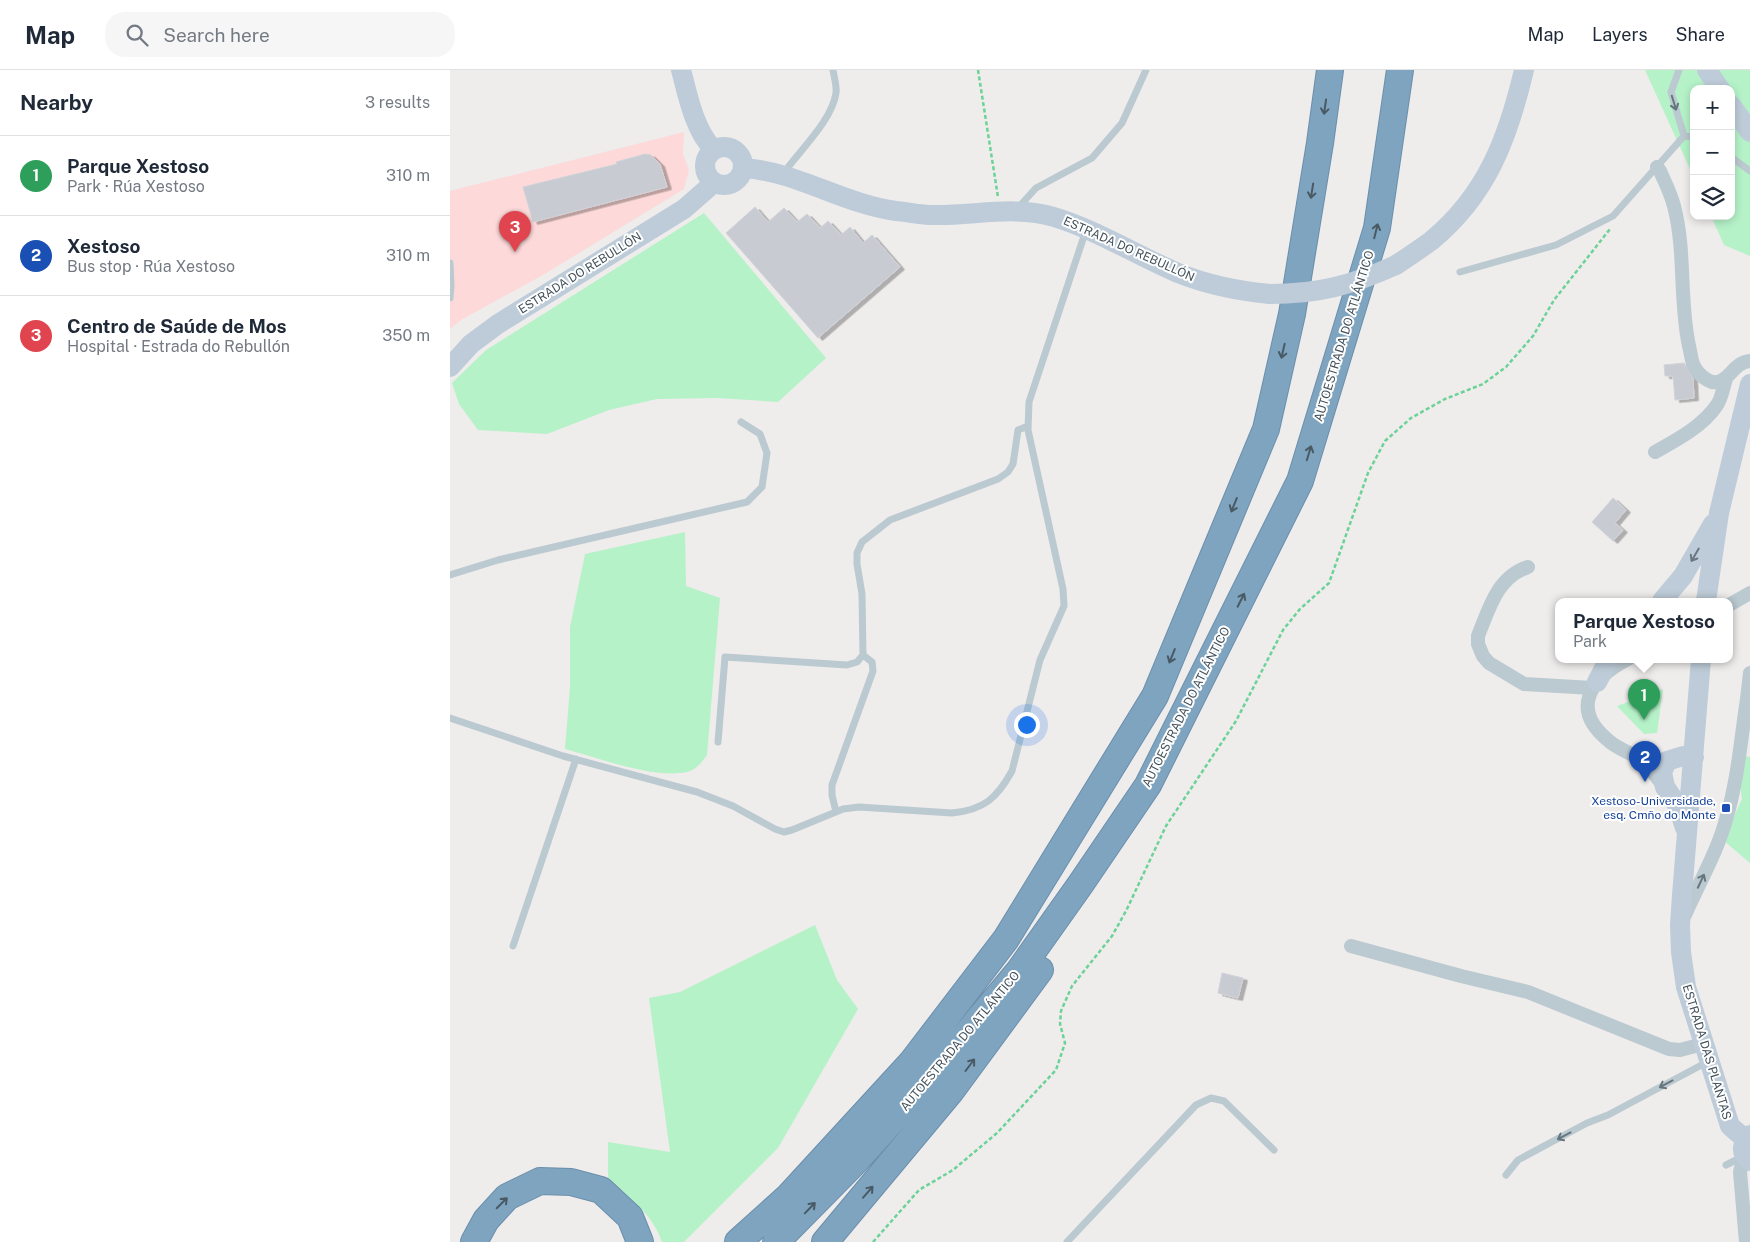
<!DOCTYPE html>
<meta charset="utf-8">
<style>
:root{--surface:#fff;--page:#f6f6f7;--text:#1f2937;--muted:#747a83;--line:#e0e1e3;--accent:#ea580c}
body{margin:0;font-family:"Public Sans",sans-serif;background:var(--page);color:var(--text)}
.controls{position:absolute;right:15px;top:15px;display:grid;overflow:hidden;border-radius:10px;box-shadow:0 2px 8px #0003}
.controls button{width:45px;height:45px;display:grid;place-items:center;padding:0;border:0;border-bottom:1px solid var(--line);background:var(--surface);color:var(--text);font:25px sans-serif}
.you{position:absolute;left:576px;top:654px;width:18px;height:18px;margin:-12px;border:4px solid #fff;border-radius:50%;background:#1a73e8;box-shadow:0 0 0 8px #1a73e833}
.badge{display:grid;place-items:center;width:32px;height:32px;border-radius:50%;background:var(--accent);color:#fff;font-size:16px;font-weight:700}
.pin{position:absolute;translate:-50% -41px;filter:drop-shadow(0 1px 2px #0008)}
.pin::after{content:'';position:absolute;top:26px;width:18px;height:15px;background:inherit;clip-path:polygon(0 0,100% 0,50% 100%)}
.popup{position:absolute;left:1105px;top:528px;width:178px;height:65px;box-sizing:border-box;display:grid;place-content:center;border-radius:10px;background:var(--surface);filter:drop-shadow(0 1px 4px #0005);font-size:16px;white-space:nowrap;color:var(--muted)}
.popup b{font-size:19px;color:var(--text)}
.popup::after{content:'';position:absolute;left:50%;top:100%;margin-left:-10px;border:10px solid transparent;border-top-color:var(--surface)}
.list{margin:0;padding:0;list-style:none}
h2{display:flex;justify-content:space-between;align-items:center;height:65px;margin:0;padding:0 20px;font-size:21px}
h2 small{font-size:16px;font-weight:400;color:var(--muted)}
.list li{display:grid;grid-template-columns:32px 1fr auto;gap:15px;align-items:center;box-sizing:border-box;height:80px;padding:0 20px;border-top:1px solid var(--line)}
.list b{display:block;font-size:19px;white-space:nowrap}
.list p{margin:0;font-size:16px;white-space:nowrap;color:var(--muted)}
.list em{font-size:16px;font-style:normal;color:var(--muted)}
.icon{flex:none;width:28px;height:28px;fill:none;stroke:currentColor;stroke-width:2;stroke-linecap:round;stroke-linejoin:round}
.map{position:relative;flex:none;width:1300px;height:1172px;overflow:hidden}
header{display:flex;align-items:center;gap:30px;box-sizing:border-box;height:70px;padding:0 25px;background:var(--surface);border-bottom:1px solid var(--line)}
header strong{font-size:24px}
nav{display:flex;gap:28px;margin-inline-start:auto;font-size:18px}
.search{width:350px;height:45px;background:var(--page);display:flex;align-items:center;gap:12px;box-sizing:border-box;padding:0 18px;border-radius:20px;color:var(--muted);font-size:19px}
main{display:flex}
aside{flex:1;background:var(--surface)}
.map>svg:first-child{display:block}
.medical{fill:#fdd9d9}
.green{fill:#b5f2c8}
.building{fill:#c8ccd2;stroke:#d0d3d9;filter:url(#shadow)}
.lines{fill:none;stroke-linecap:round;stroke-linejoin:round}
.highway-casing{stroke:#6a8fac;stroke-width:28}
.path{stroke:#6bd397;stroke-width:2.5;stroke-dasharray:4 2.5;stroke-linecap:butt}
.lane{stroke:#bbc9d0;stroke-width:7}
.street{stroke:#bbc9d0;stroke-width:14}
.secondary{stroke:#bdccd8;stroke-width:20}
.highway{stroke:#7fa4c0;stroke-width:26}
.secondary-bridge{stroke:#bdccd8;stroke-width:20}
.oneway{stroke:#67767e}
.oneway2{stroke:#495a65}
.oneway3{stroke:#687780}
.transit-dot{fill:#1a4fb4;stroke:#fff;stroke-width:2}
.labels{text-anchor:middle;stroke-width:4;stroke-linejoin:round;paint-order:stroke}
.street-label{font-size:12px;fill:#43525b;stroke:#fff}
.transit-label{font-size:12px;fill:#164399;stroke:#fff;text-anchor:end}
</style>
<header>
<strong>Map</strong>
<div class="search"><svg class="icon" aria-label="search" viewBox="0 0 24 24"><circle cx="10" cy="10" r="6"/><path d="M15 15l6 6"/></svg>Search here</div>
<nav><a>Map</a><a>Layers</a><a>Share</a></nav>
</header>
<main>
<aside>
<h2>Nearby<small>3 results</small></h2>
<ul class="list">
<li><span class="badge" style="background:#2e9e5b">1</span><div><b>Parque Xestoso</b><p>Park · Rúa Xestoso</p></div><em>310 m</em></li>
<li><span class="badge" style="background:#1a4fb4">2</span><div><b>Xestoso</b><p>Bus stop · Rúa Xestoso</p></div><em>310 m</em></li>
<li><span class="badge" style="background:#e0444e">3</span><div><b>Centro de Saúde de Mos</b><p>Hospital · Estrada do Rebullón</p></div><em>350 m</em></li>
</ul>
</aside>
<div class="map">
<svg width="1300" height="1172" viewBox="0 0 1300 1172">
<defs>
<filter id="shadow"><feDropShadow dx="4.5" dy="2.5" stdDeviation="0" flood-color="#0004"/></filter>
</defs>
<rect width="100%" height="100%" fill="#efecec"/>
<path class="medical" d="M234,62L233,84L239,100L234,119L93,205L11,250L0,259V121Z"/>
<path class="green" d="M1195,0H1300V186L1274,175L1261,146H1281V19H1244V108Z
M254,143L376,288L328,332L268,328L207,329L159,340L97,364L28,360L9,334L2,313L36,280Z
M235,462L236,516L270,528L257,685C252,692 246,700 237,702C203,709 149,688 115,679L120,617V557L135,484Z
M1213,619L1207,663L1194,664L1167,636Z
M1286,684L1300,687V793L1273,770L1292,729Z
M365,855L387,910L408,939L328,1078L234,1172H212C202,1143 182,1130 158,1113V1072L220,1082L199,928L230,922Z"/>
<path class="building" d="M195,84L201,85L210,94L217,117L83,152L73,117L167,94L166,92Z
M305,137L318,152L334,138L347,152L357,144L370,158L378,151L391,165L400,157L413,173L422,165L450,197L368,268L276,163Z
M1234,293L1243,309L1244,328L1225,330L1223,306H1215L1214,295Z
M1163,428L1176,440L1165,453L1173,460L1163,471L1142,452Z
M772,903L793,908L788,928L768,923Z"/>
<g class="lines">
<g class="highway-casing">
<path id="highway" d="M24,1172L36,1150L57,1127L90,1111L121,1112L151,1120L180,1147L190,1172
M288,1172L338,1127L462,992L556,869L705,626L816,359L842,244L870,73L880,0
M326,1172L404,1093L467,1023L569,901L630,815L698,715L850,411L927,158L950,0
M375,1172L501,1021L590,900"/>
</g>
<path class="path" d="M528,0L548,127
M423,1172L469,1120L503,1100L547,1063L606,1000L615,973L610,954L611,941L622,916L662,866L676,841L716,756L786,651L833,560L850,539L879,513L918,403L935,371L961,348L995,329L1033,314L1056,297L1083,266L1104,230L1160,159"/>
<path class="lane" d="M1229,0L1221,22L1234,66
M1234,66L1244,67
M1281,87L1300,101
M333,104C349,81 382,51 386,23C387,16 384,7 383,0
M567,139L586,118L642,88L672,53L696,0
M0,193L1,216L0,228
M1010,202L1106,175L1163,146L1234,66
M0,505L48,490L297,432L312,417L317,383L310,364L291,352
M0,648L113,686L247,722L283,736L325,759L334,762L342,760L393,739L409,737L502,743C534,740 547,728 562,701L590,590L614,536L613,519L578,360L579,332L636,160
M268,672L275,587L397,595L407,592L413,585L412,524L407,494V483L412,472L440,450L548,409L558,402L563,394L568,360L578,356
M386,742L382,725V715L423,601L422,592L413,585
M63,876L126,689
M1276,1095L1294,1086
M1056,1105L1068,1090L1137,1053L1158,1045L1259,991
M617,1172L746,1035L761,1028L774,1031L824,1080"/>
<path class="street" d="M1207,97L1210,101C1215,112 1221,124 1224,136C1236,182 1229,230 1239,276C1241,283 1241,292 1245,298C1248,304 1256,310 1262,312C1278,315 1283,292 1300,291
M1205,382C1227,370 1253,356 1267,335C1272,328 1273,317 1276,309
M1078,497C1047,507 1039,539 1028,566V574L1033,586L1039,593L1074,614L1142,618
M1279,535L1300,523
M1178,589C1141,608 1119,639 1159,671C1169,680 1185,684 1195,693C1202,700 1208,709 1214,717
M1297,629L1300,603
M1235,845C1249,813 1268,781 1277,746C1288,708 1291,668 1297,629L1300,625
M901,876L1011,906L1078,922L1219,979L1230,980L1253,974
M1294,1086L1290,1102L1296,1172"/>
<path class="secondary" d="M231,0C238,26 244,59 263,79
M1257,0L1270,19
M1281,35L1300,62
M255 96a19 19 0 1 1 38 0a19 19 0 1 1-38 0Z
M293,98C346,101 393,134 446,141C458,142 471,145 483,145C524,146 564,135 604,147C647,160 686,185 728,203C758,215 788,221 820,224
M946,195C958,187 970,179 981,171C1037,125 1058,68 1074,0
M0,297L21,274L48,254L234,139L258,118L263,112
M1212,531L1233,506L1263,454
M1256,531L1269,443L1300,314
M1251,589L1232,825L1230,855L1231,882L1236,917L1280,1056L1295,1069
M1147,612L1159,589
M1235,758L1228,736L1215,717L1212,702L1217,691L1233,686L1244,687
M1300,1065C1291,1073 1290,1084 1300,1091"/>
<use href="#highway" class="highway"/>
<path class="secondary-bridge" d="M820,224C869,224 902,215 946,195"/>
</g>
<defs><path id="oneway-shaft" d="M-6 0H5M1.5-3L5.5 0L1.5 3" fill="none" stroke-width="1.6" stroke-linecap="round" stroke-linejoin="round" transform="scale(1.25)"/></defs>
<g class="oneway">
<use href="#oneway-shaft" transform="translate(1224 33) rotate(73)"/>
<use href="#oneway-shaft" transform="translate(1251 811) rotate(-65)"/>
<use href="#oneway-shaft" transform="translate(1216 1014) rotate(152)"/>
<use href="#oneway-shaft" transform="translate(1114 1066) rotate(152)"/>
</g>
<g class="oneway2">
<use href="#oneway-shaft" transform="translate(875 37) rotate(98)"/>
<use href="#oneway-shaft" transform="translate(862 121) rotate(99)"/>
<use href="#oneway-shaft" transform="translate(926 161) rotate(-76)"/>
<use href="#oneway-shaft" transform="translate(833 281) rotate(103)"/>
<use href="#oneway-shaft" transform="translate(859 383) rotate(-73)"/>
<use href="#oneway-shaft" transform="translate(784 435) rotate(112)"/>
<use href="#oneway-shaft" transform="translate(791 530) rotate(-63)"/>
<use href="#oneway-shaft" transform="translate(722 586) rotate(112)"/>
<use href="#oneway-shaft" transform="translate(520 995) rotate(-53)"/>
<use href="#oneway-shaft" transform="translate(418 1122) rotate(-49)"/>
<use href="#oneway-shaft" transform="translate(52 1133) rotate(-45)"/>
<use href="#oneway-shaft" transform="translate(360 1138) rotate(-46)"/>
</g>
<use class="oneway3" href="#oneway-shaft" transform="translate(1245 485) rotate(120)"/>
<rect class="transit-dot" x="1271" y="733" width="10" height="10" rx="2.5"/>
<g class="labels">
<g class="street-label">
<text transform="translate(679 179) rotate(24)" y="4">ESTRADA DO REBULLÓN</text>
<text transform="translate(130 203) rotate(-32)" y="4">ESTRADA DO REBULLÓN</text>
<text transform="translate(894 266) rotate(-73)" y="4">AUTOESTRADA DO ATLÁNTICO</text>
<text transform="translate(736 637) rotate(-63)" y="4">AUTOESTRADA DO ATLÁNTICO</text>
<text transform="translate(510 971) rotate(-50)" y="4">AUTOESTRADA DO ATLÁNTICO</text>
<text transform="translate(1257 982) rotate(73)" y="4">ESTRADA DAS PLANTAS</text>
</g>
<g class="transit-label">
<text x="1266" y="735">Xestoso-Universidade,<tspan x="1266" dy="14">esq. Cmño do Monte</tspan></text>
</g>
</g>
</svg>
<div class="controls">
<button>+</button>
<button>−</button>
<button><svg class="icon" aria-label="layers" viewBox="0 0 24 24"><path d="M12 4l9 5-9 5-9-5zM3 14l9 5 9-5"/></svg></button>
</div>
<div class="you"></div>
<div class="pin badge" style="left:1194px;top:650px;background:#2e9e5b">1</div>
<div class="popup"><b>Parque Xestoso</b>Park</div>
<div class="pin badge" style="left:1195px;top:712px;background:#1a4fb4">2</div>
<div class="pin badge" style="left:65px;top:182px;background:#e0444e">3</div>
</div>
</main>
